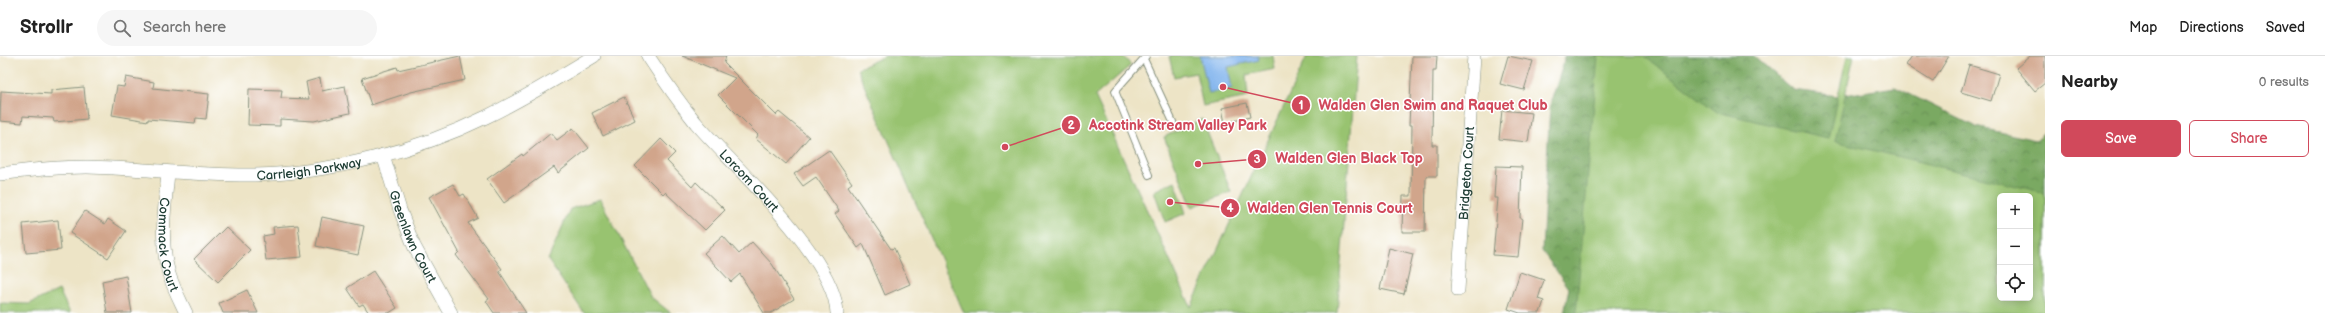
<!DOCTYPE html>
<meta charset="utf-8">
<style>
:root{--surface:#fff;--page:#f6f6f6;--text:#222;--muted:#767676;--line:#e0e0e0;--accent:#d1495b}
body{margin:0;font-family:"Balsamiq Sans",sans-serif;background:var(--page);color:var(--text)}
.controls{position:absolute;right:12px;bottom:12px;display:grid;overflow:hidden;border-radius:6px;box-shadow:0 2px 10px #0003}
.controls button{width:36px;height:36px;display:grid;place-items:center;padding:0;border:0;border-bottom:1px solid var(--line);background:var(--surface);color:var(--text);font:20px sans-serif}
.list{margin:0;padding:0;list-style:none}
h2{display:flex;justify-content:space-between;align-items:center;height:52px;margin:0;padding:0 16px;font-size:17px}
h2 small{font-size:13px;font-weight:400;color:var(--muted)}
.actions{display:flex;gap:8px;padding:12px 16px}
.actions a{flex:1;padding:9px 0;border:1px solid var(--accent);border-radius:6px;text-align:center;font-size:14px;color:var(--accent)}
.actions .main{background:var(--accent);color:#fff}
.icon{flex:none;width:22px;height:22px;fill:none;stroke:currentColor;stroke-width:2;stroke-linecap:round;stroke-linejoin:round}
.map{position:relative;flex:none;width:2045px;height:257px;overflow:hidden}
header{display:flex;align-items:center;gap:24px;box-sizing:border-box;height:56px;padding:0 20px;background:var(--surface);border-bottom:1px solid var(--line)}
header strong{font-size:19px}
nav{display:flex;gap:22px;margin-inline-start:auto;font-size:14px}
.search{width:280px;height:36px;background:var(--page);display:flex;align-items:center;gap:10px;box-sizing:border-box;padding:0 14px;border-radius:22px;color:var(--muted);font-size:15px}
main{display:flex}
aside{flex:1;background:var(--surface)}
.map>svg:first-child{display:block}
.forest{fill:url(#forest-crowns);stroke:#4c734b;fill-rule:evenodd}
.green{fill:#98c370;stroke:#5c8052;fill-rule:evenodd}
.water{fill:#80b3ed;stroke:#507890}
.building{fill:#d1a58b}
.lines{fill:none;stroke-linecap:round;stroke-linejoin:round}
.lane-casing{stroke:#86907d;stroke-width:8}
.street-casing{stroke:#86907d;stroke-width:14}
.lane{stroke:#fff;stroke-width:6}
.street{stroke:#fff;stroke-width:13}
.labels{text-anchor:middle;stroke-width:3;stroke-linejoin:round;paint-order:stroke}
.street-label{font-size:13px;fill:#1f3d34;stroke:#fff}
.leader{fill:none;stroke:#d1495b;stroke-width:1.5}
.callout-dot{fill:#d1495b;stroke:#fff;stroke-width:1.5}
.mark-label{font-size:12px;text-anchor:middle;font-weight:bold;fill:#fff}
.callout-label{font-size:14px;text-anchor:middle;font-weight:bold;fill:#d1495b;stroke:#fff;stroke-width:3;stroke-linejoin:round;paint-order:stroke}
</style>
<header>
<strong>Strollr</strong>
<div class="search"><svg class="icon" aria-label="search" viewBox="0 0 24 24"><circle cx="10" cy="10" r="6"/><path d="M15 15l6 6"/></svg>Search here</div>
<nav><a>Map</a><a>Directions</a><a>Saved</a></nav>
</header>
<main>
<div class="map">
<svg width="2045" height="257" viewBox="0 0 2045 257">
<defs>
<pattern id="forest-crowns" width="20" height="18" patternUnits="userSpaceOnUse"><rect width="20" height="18" fill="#7aa962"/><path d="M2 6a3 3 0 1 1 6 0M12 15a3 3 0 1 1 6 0" fill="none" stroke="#638b52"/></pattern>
</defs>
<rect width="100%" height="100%" fill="#fff"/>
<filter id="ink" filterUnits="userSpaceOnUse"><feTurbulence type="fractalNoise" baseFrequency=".025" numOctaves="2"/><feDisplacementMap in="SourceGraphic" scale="8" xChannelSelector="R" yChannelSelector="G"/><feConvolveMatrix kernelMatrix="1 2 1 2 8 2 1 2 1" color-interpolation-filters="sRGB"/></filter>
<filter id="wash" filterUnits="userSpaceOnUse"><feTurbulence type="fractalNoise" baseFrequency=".012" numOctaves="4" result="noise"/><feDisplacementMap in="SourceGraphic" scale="16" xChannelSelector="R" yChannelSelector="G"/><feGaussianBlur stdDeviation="0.9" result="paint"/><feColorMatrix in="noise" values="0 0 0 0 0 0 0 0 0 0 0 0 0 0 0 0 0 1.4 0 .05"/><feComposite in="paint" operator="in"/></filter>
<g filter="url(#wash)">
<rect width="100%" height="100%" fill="#ede4c6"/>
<path class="forest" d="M1564,0H1754L1793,34L1838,40L1895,31L1976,71L2036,84L2045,75V257H1564L1569,232L1542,195L1550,49L1563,9ZM2000,140H2030V242H2000Z"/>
<path class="green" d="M885,0H1123L1131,9L1095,40L1191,251L1307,0H1357L1337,257H964L857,13Z
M1169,0H1273L1275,13L1246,19L1248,41L1203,50L1196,17L1174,21Z
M1598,0H1644L1717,56L1828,82L1847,0H1854L1835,85L2045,137V257H1576ZM2000,140H2030V242H2000Z
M1202,63L1231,136L1192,151L1164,81Z
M1175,125L1186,157L1165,166L1154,135Z
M600,143L651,241L671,257H584L548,204L570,153Z
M59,234L70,257H0V247L29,248Z"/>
<path class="water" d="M1200,0H1258L1259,4L1228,11L1232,32L1209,37Z"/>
<g id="blocks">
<path class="building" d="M460,0L465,24L411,36L371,49L362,22L397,11L398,14Z
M682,0H726L724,7L776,59L779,56L809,81L786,108L756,83L758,79L718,39L735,22Z
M1412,0H1437L1436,14H1433L1432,89H1437V120H1426L1425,176H1402L1403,140H1411L1412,69H1409Z
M1508,0L1533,5L1524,34L1500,28Z
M1912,0H1949L1933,26L1906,9Z
M2030,0H2045V27L2035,35L2016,12Z
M1969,9L1999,18L1991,45L1961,36Z
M126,21L154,26L153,32L209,38L206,63L196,62L195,67L148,63V65L112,59L117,30L124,31Z
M320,22L322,35L345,30L350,57L314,65L280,63V70L248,69L249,33L282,34L281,42L309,43L306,26Z
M84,31L87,63L54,66L53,62L23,60L22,67L0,65L1,35L51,38V34Z
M624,41L635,64L603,80L592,57Z
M1247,47L1250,61L1225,67L1222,52Z
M1502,54L1532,57L1528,86L1499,83Z
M573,72L589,92L558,117L554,111L504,147L487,123L522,98L523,100L551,77L557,84Z
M661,83L675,97L667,105L692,131L696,126L725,154L705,174L665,136L663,138L635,110Z
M829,94L852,127L848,130L891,193L894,192L910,228L885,239L863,188L858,192L835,158L839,155L816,121L803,130L794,118Z
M1496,110L1522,111L1520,162H1522L1518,201L1493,199L1498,142H1494Z
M453,128L460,140L464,138L478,162L468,167L502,213L499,215L526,257H494L486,245L489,243L456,199L459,196L429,141Z
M85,155L105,168L108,163L126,175L108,202L70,177Z
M322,161L364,170L358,199L316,190Z
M58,164L61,194L26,197L23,168Z
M298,169L302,201L266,204L263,180L274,178L273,171Z
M226,171L250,194L218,226L194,203Z
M723,180L739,198L752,186L772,208L794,243L771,257H764L740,218L731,226L704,197Z
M1389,192L1413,198L1404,238L1380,233Z
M373,215L397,252L389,257H369L363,248L359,250L347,232Z
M1520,216L1544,224L1538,243L1544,245L1540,257H1520L1508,253Z
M126,220L132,257H107L102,225Z
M247,234L258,257H223L219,247Z"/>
</g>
</g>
<g filter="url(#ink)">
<use href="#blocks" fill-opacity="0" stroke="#86907d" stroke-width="1"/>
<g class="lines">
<g class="lane-casing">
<path id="lane" d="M1146,0L1115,35L1149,119
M1144,3L1173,66"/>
</g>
<g class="street-casing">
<g id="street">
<path id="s1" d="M648,0C663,23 679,46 696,67C733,110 835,201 837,257"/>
<path id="s2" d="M383,99L400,154L414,190L451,257"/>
<path id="s3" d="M168,117C165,151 159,185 169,218C173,231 180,244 186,257"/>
<path id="s4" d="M0,118C29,114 58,111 87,111C143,112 198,120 255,119C331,117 417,95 486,61C523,43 558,22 594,0"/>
<path id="s5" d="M1458,234L1474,0"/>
</g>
</g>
<use href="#lane" class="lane"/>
<use href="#street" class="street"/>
</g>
</g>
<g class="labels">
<g class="street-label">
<text dy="5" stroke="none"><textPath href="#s4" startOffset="310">Carrleigh Parkway</textPath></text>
<text dy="5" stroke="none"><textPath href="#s5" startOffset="117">Bridgeton Court</textPath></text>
<text dy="5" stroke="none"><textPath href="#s1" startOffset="161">Lorcom Court</textPath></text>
<text dy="5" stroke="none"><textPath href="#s2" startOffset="87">Greenlawn Court</textPath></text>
<text dy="5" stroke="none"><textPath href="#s3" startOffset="72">Commack Court</textPath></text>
</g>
</g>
<path class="leader" d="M1223 31L1301 49M1005 91L1071 69M1198 108L1257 103M1170 146L1230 152"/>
<g class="callout-dot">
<circle cx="1223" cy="31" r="4"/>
<circle cx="1005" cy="91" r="4"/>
<circle cx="1198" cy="108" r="4"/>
<circle cx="1170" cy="146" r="4"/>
<circle cx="1301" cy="49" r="10"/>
<circle cx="1071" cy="69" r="10"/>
<circle cx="1257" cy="103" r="10"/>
<circle cx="1230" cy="152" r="10"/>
</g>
<g class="mark-label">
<text x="1301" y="53">1</text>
<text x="1071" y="73">2</text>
<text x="1257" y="107">3</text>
<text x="1230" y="156">4</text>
</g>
<g class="callout-label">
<text x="1433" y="54">Walden Glen Swim and Raquet Club</text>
<text x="1178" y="74">Accotink Stream Valley Park</text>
<text x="1349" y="107">Walden Glen Black Top</text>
<text x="1330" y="157">Walden Glen Tennis Court</text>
</g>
</svg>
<div class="controls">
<button>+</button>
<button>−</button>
<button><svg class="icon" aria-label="locate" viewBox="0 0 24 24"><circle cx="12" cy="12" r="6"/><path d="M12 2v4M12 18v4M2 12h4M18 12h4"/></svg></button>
</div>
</div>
<aside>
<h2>Nearby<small>0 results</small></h2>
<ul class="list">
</ul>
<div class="actions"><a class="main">Save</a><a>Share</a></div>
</aside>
</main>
